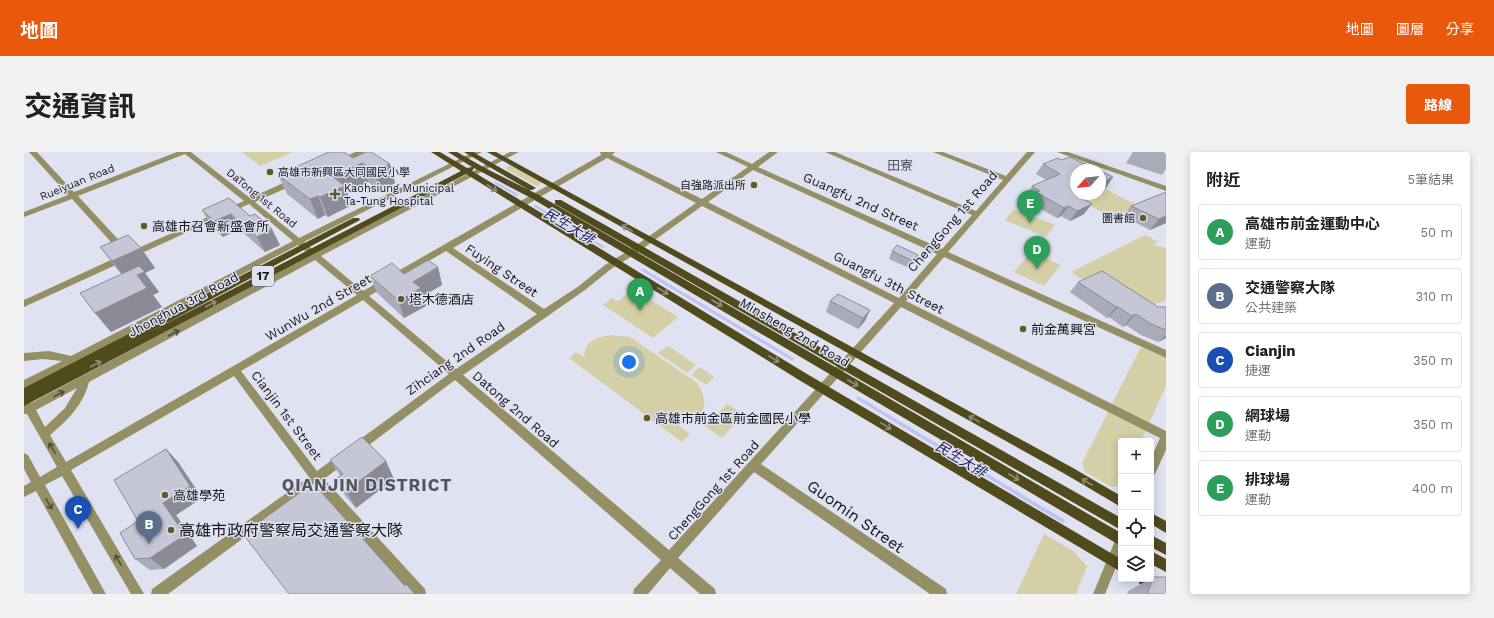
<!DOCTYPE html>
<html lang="zh-TW">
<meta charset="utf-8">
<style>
:root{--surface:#fff;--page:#f2f2f2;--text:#202124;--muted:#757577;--line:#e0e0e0;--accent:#ea580c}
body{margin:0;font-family:"Work Sans","Noto Sans TC",sans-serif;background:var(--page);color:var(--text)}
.controls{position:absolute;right:12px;bottom:12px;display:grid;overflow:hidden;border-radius:4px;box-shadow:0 2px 10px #0003}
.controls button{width:36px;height:36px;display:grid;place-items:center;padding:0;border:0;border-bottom:1px solid var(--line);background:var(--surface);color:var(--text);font:20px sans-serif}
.compass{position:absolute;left:1046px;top:12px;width:36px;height:36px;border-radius:50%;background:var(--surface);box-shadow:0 2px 10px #0003;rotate:243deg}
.you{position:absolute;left:605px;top:210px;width:14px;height:14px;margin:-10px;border:3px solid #fff;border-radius:50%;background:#1a73e8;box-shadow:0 0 0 6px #1a73e833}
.badge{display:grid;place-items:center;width:26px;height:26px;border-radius:50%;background:var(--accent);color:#fff;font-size:13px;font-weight:700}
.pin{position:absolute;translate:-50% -33px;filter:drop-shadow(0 1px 2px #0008)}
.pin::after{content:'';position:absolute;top:21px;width:14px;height:12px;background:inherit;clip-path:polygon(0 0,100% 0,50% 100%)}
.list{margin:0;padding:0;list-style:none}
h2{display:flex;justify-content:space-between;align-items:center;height:52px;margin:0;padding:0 16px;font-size:17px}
h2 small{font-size:13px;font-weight:400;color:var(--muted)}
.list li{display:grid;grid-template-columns:26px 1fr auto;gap:12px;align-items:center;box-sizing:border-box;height:56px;margin:0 8px 8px;padding:0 8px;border:1px solid var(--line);border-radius:4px}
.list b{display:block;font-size:15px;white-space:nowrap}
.list p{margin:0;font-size:13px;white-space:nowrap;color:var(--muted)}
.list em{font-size:13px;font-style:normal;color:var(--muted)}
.icon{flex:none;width:22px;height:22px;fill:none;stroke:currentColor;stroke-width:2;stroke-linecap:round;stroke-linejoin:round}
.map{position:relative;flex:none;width:1142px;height:442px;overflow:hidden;border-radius:4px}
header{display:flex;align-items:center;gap:24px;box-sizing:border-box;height:56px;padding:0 20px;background:var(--accent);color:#fff}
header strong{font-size:19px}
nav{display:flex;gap:22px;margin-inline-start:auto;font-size:14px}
.intro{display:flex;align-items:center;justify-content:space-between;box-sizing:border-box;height:96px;padding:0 24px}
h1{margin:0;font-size:28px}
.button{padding:10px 18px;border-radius:4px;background:var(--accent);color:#fff;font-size:14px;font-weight:700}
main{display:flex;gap:24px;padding:0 24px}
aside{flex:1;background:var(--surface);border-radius:4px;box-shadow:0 2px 10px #0003}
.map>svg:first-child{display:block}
.green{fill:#d4cfa7}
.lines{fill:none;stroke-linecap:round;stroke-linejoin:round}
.stream-far2{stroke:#bdc4f4;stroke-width:2.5}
.stream-far1{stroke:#bdc4f4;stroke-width:3}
.stream{stroke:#bdc4f4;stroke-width:3.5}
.minor{fill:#958f66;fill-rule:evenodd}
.major{fill:#514a1c;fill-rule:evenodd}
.wall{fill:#a9abb9}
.shaded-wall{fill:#8a8b96}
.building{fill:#c5c7d7;stroke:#8a8b96}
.oneway{stroke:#918e7c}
.oneway2{stroke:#4e4c3c}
.poi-dot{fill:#615a26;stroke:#dfe2f1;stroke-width:1.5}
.labels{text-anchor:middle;stroke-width:3;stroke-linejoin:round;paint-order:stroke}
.far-poi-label{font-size:11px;fill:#14151a;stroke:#dfe2f1;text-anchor:start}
.far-street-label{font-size:11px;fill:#14151a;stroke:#dfe2f1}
.shield{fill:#dfe2f1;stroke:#51525a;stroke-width:1}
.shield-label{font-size:12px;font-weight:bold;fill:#14151a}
.far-quarter-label{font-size:13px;fill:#525461;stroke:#dfe2f1}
.street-label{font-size:13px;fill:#14151a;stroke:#dfe2f1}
.poi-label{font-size:13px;fill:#14151a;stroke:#dfe2f1;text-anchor:start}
.water-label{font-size:14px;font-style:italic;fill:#222159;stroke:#dfe2f1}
.near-street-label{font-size:16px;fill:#14151a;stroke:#dfe2f1}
.near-poi-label{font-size:16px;fill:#14151a;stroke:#dfe2f1;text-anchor:start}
.district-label{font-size:17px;font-weight:bold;letter-spacing:1px;fill:#525461;stroke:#dfe2f1}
</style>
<header>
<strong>地圖</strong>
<nav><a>地圖</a><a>圖層</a><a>分享</a></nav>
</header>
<div class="intro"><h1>交通資訊</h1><a class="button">路線</a></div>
<main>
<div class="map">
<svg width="1142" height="442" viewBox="0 0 1142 442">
<rect width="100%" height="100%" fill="#dfe2f1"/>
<path class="green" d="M218,0H269L236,14Z
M486,13L488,14L518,30L513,34L510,33L482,17L481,16Z
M1082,37L1114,54L1088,66L1056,48L1071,42H1076V40Z
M990,57L1031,73L1022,85L981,68Z
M1121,83L1134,90L1129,93L1142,96V148L1135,151L1126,153L1059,128L1047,120Z
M1007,100L1037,113L1020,134L990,120Z
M609,137L654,165L629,186L579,153L588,146L594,149Z
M588,183L606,185L672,230C689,254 679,265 654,273L666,282L658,290L545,206L552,200L560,205C561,188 573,185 588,183Z
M644,194L672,213L663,221L634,201Z
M1119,196L1142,206V234L1117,289H1097V334L1088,335L1061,320L1058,311L1116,197Z
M675,215L690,225L682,233L667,223Z
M703,252L720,262L698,286L681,274Z
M1020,382L1049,399L1063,414L1052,442H992Z"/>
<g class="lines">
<path class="stream-far2" d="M472,31L493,43
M511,54L579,95"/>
<path class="stream-far1" d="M619,118L768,207
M834,246L864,264"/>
<path class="stream" d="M862,263L1039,369"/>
<path class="minor" d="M5,0H13L50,40L153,0H167L226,46L268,27H274V31L231,50L275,86L449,0H458L280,90L292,100L486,0H495L297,104L339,139L577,3L576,0H591L588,3L678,47L724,15L692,0H702L728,12L745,0H754L734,15L918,97L948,63L801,0H811L952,59L979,28L909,0H919L982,24L1003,0H1011L924,100L1142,198V206L920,105L882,149L1142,279V298L1131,322L1127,324V307L1136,286L877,155L737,312L922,437L923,442H906L730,320L654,406L691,437L692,442H676L646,416L624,442H609L610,437L637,408L431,228L300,327L401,437L402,442H387L291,333L144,442H127L128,437L285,325L210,224L47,318L120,442H107L38,324L21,333L82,442H69L12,339L0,345V334L7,330L0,317V301L4,303L16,325L33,315L3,262H0V244L4,245L7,251L286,103L274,93L0,237V228L38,209L19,207L0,209V201L25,199L47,204L269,89L225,52L0,155V148L102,101H97L48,47L0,65V60L44,43ZM161,2L220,49L103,101V97L54,44ZM583,6L672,51L604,99L581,113L555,134L520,157L429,96ZM729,18L913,102L875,146L684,50ZM678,54L870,151L645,398L439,223L561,138L587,117L610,103ZM422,99L513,162L432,217L345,144ZM291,108L333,143L42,310L26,283C44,268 59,253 65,230ZM339,148L425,222L293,319L217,219ZM53,236L41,256L21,275L12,258Z
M331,0H341L318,12H312L311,10Z
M1033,0H1044L1142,34V39Z
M1097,382V403L1081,442H1069L1093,384Z"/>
<path class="major" d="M407,0H416L443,16L448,15L424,0H433L461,16L513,42L1097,381V394L507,46L450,16L448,19L783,222L1097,407V420L775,228L442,22L0,254V236L329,66H335L336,68L124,181L437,19Z
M440,0H449L512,36L508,38H505Z
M463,0H472L1049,316L1097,344V355L1041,322Z
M531,48H537L1097,366V378L531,52Z
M1127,361L1142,369V381L1127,372Z
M1127,383L1142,391V403L1127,395Z
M1127,399L1142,407V420L1127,412Z
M1127,425L1142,434V442C1131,442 1117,438 1113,427H1127Z"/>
</g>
<path class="wall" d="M1109,0H1142V17L1138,23L1102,11Z
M329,6L366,12L371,31L356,39L344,30L323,40L328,53L304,65L301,63L294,67L263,42L254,23Z
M1034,6L1052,42L1061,48L1060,62L1046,69L1037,64L1033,66L1006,51L1008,48L1002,44L1008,34L1022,28L1012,22L1019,12Z
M1142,40V71L1126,78L1099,64L1107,54Z
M205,46L256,93L241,100L215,77L199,85L187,74L178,58Z
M76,95L117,96L131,116L121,121L135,140L129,143L138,155L87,180L71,161L97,122Z
M868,99L894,103L891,110L885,116L865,107Z
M414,115L418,133L399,144L402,154L380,166L353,141L346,124L380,122Z
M1054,130L1134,155H1142V186L1134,190L1117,183L1102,173L1099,175L1085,165L1083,166L1046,140Z
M814,142L841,169L834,177L802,160L806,149Z
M142,297L154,310L178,346L152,363L173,394L140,417L126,418L111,407Z
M306,308L370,327L332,356L322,345L312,327L316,324Z
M1130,425L1142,442H1103L1104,439L1126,427H1127V426Z"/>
<path class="shaded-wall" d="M338,11L344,30L323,40L328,53L304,65L296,45L309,25Z
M366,12L371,31L356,39L350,19Z
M1089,25L1082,36L1076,38V31Z
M294,44L301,63L294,67L286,47Z
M1068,52L1060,62L1046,69L1053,59Z
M1045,54L1037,64L1033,66L1040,56Z
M207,62L215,77L199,85L190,69Z
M1142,64V71L1126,78L1135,67Z
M248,77L256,93L241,100L233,85Z
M117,96L131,116L121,121L135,140L129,143L138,155L87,180L71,161L103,129L88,109Z
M894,103L891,110L885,116L889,109Z
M414,115L418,133L399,144L402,154L380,166L375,149L389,130Z
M1092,155H1094L1085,165L1083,166Z
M846,158L841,169L834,177L839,166Z
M1112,162L1102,173L1099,175L1108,164Z
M1142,183V186L1134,190Z
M142,297L154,310L178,346L152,363L173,394L140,417L126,406L139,351Z
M362,309L370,327L332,356L322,339Z"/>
<path class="building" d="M305,0H320L329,6L342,0H347L366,12L350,19L338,11L309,25L321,34L296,45L294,44L286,47L254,23Z
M1046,5L1074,18H1052V36L1050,37L1052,38V42H1060L1064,44L1059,47L1068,52L1053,59L1045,54L1040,56L1012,40L1016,39L1008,34L1036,22L1019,12L1034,6L1037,8Z
M1076,19L1089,25L1076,31Z
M1142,40V64L1135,67L1107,54Z
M205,46L226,64L231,62L248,77L233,85L207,62L190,69L178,58Z
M104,83L117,96L88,109L76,95Z
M873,93L894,103L889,109L868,99Z
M404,108L414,115L389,130L397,136L375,149L346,124L368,111L380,122Z
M115,114L121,120L113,123L123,136L71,161L56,141Z
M1078,119L1134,155H1142V178L1127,172L1112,162L1108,164L1094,155H1092L1054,130Z
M814,142L846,158L839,166L806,149Z
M338,285L362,309L322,339L312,327L319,322L306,308Z
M142,297L166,334L139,351L161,383L126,406L111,407L96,381L114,369L90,328Z
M289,331L380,433H383L391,442H265L219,382Z
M1130,425H1142V442H1123Z"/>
<defs><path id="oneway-shaft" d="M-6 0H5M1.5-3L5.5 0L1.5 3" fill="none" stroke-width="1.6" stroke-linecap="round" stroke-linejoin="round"/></defs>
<g class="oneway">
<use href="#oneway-shaft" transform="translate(468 36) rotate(34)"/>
<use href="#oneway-shaft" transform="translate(603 76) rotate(-150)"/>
<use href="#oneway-shaft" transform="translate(639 139) rotate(31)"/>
<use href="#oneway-shaft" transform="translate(693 151) rotate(30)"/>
<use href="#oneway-shaft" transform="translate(187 152) rotate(-28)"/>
<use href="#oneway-shaft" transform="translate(750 207) rotate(31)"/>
<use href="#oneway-shaft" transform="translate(72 212) rotate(-28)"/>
<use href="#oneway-shaft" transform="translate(829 231) rotate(30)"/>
<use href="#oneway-shaft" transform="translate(950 267) rotate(-151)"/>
<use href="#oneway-shaft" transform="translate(862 274) rotate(31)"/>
<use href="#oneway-shaft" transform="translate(990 325) rotate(30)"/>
<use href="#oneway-shaft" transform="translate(1063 330) rotate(-149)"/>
</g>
<g class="oneway2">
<use href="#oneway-shaft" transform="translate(150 181) rotate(-28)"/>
<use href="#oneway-shaft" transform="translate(35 242) rotate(-28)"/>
<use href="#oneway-shaft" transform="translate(28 296) rotate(-121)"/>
<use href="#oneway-shaft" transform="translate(25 352) rotate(60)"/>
<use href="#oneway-shaft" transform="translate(94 408) rotate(-120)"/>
</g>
<g class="poi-dot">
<circle cx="246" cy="20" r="4"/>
<circle cx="730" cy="33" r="4"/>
<path d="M309 36h4v4h4v4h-4v4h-4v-4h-4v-4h4z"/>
<circle cx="1119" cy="66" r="4"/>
<circle cx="120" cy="74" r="4"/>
<circle cx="377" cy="147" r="4"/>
<circle cx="999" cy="177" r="4"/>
<circle cx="623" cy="266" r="4"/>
<circle cx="141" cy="343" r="4"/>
<circle cx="147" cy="378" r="4"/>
</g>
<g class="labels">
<g class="far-poi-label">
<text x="254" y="24">高雄市新興區大同國民小學</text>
<text x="722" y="37" text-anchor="end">自強路派出所</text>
<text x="320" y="40">Kaohsiung Municipal<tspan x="320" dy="13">Ta-Tung Hospital</tspan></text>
<text x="1111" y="70" text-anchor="end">圖書館</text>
</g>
<g class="far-street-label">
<text transform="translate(53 30) rotate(-22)" y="4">Rueiyuan Road</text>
<text transform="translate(238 46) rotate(39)" y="4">DaTong 1st Road</text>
</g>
<rect class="shield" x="228" y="114" width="22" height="20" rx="3"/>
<g class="shield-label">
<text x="239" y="128">17</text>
</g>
<g class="far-quarter-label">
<text x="876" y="18">田寮</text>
</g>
<g class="street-label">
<text transform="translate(837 49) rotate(24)" y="5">Guangfu 2nd Street</text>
<text transform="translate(928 69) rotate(-49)" y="5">ChengGong 1st Road</text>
<text transform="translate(478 118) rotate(34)" y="5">Fuying Street</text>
<text transform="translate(865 130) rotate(27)" y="5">Guangfu 3th Street</text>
<text transform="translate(159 152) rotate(-28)" y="5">Jhonghua 3rd Road</text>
<text transform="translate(294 155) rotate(-30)" y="5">WunWu 2nd Street</text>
<text transform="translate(771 180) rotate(30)" y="5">Minsheng 2nd Road</text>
<text transform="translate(431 206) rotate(-35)" y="5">Zihciang 2nd Road</text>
<text transform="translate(492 257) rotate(41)" y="5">Datong 2nd Road</text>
<text transform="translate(263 263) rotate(53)" y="5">Cianjin 1st Street</text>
<text transform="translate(689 338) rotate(-48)" y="5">ChengGong 1st Road</text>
</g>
<g class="poi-label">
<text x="128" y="79">高雄市召會新盛會所</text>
<text x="385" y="152">塔木德酒店</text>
<text x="1007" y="182">前金萬興宮</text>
<text x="631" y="271">高雄市前金區前金國民小學</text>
<text x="149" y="348">高雄學苑</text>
</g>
<g class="water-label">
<text transform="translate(545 74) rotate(31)" y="5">民生大排</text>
<text transform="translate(937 307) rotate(31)" y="5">民生大排</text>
</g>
<g class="near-street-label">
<text transform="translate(832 364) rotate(35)" y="6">Guomin Street</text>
</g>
<g class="near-poi-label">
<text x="155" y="384">高雄市政府警察局交通警察大隊</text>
</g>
<g class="district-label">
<text x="343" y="339">QIANJIN DISTRICT</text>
</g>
</g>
</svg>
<div class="controls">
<button>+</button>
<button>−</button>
<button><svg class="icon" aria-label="locate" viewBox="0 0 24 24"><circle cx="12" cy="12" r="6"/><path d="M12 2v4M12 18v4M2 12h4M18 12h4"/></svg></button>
<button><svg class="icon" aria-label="layers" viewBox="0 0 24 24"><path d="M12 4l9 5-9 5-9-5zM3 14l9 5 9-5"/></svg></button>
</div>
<svg class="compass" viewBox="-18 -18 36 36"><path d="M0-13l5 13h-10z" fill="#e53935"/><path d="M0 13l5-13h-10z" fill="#757577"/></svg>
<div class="you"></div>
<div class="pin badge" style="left:616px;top:159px;background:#2e9e5b">A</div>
<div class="pin badge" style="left:125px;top:392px;background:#5c6f8a">B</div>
<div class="pin badge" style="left:54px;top:377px;background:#1a4fb4">C</div>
<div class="pin badge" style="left:1013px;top:117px;background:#2e9e5b">D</div>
<div class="pin badge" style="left:1006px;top:71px;background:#2e9e5b">E</div>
</div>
<aside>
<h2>附近<small>5筆結果</small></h2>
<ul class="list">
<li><span class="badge" style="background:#2e9e5b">A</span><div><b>高雄市前金運動中心</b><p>運動</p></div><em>50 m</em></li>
<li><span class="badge" style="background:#5c6f8a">B</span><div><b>交通警察大隊</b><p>公共建築</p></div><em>310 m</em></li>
<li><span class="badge" style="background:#1a4fb4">C</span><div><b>Cianjin</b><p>捷運</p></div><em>350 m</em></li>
<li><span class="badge" style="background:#2e9e5b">D</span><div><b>網球場</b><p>運動</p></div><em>350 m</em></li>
<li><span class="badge" style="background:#2e9e5b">E</span><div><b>排球場</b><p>運動</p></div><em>400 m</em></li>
</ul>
</aside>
</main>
